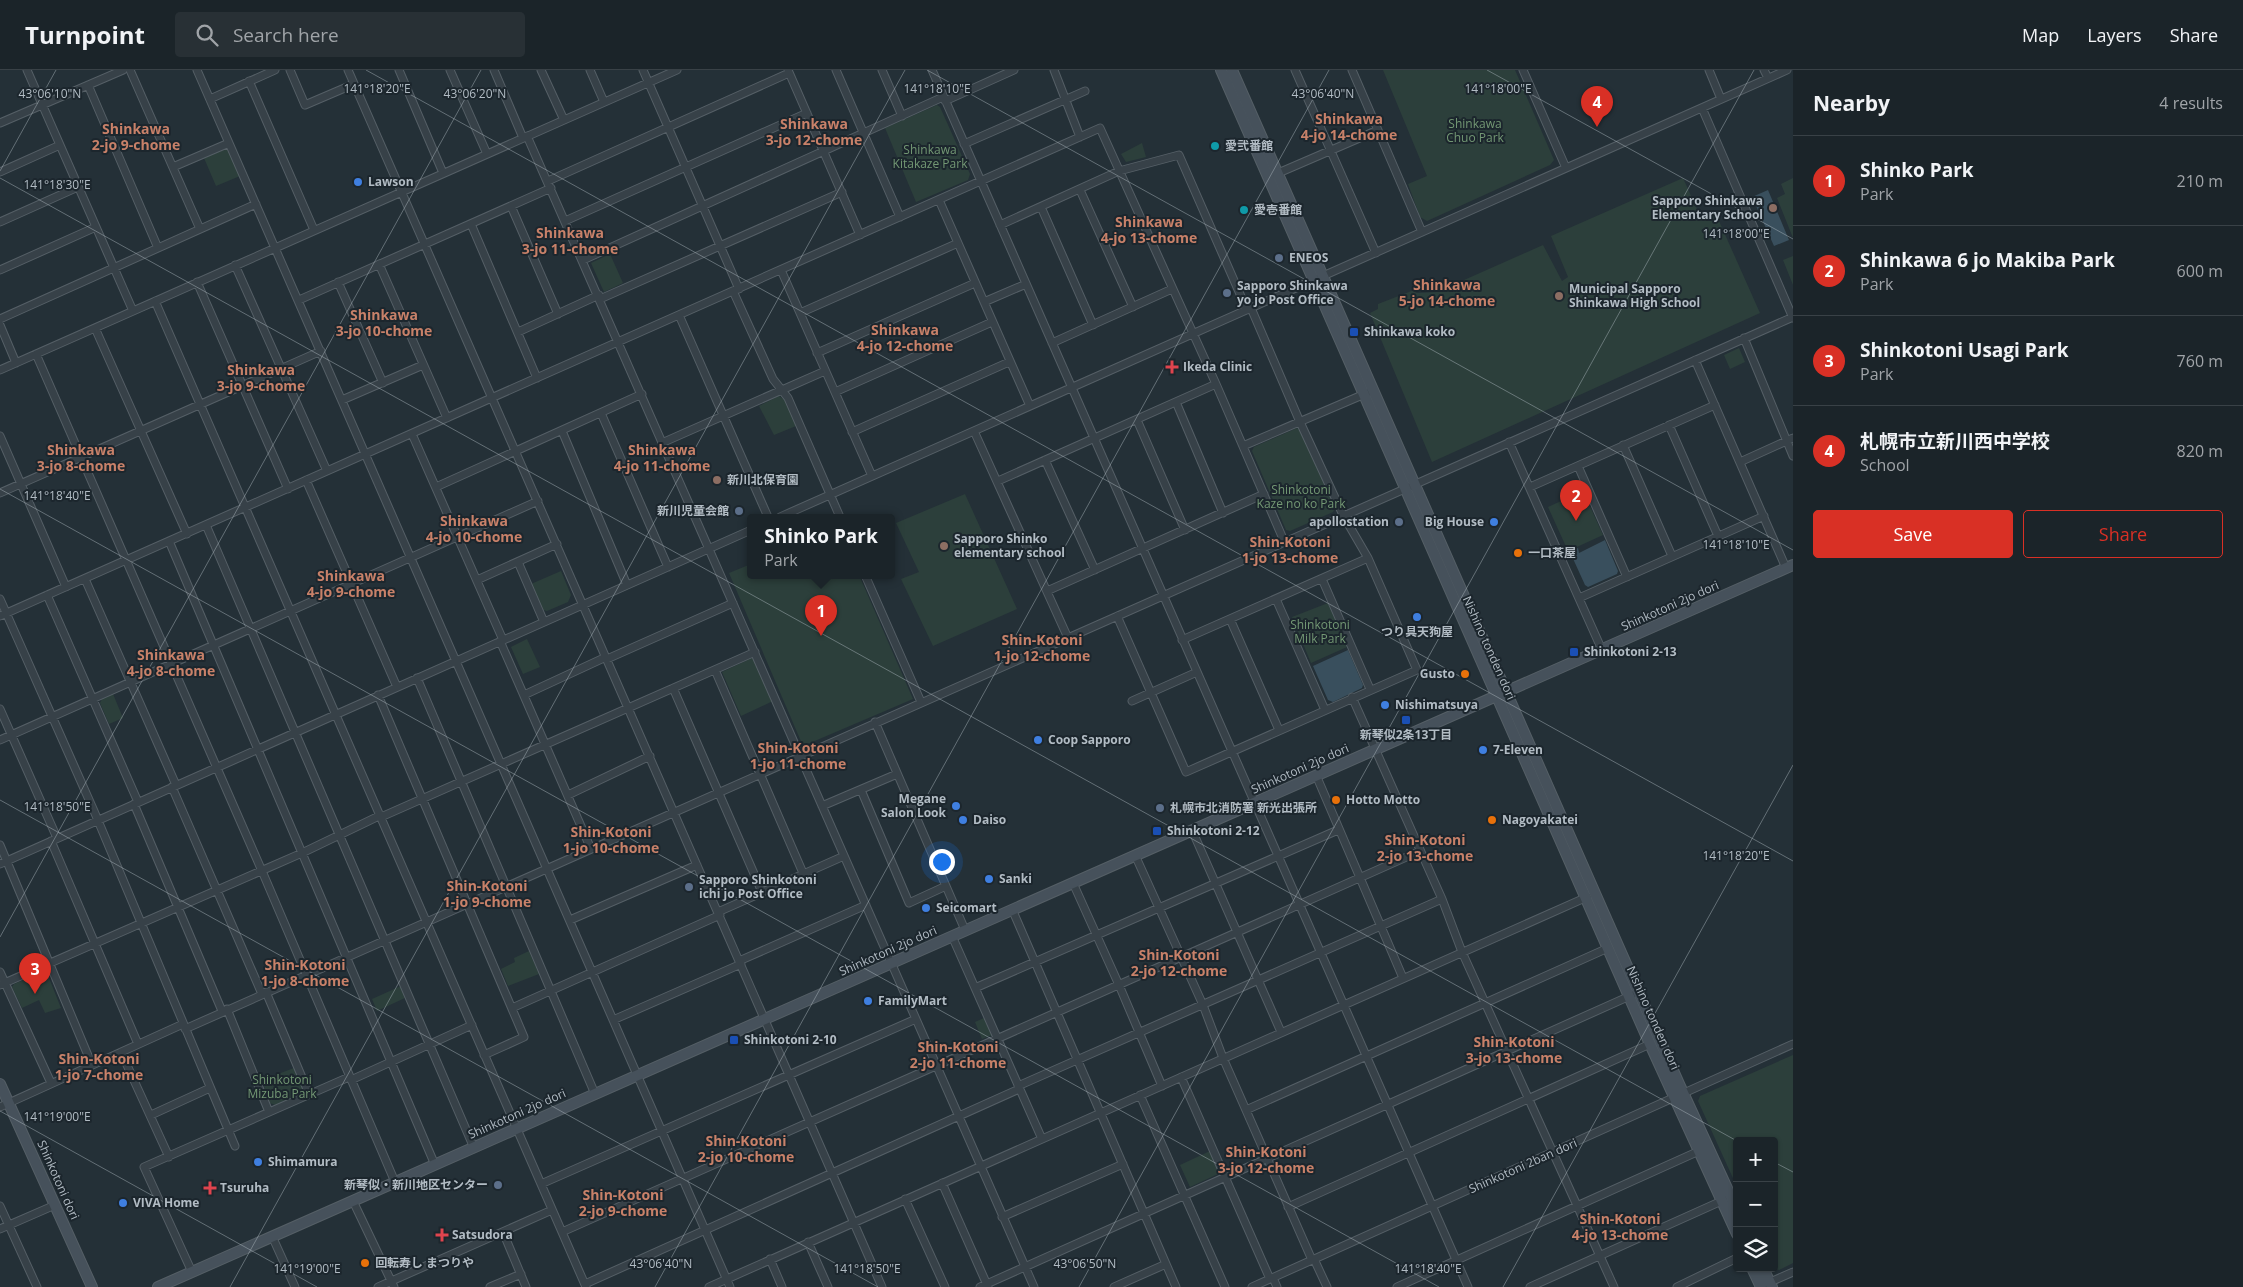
<!DOCTYPE html>
<meta charset="utf-8">
<style>
:root{--surface:#1b2429;--page:#283035;--text:#f1f3f6;--muted:#a0a4a8;--line:#394146;--accent:#d93025}
body{margin:0;font-family:"Open Sans","Noto Sans JP",sans-serif;background:var(--page);color:var(--text)}
.controls{position:absolute;right:15px;bottom:15px;display:grid;overflow:hidden;border-radius:5px;box-shadow:0 1px 4px #0004}
.controls button{width:45px;height:45px;display:grid;place-items:center;padding:0;border:0;border-bottom:1px solid var(--line);background:var(--surface);color:var(--text);font:25px sans-serif}
.you{position:absolute;left:941px;top:791px;width:18px;height:18px;margin:-12px;border:4px solid #fff;border-radius:50%;background:#1a73e8;box-shadow:0 0 0 8px #1a73e833}
.badge{display:grid;place-items:center;width:32px;height:32px;border-radius:50%;background:var(--accent);color:#fff;font-size:16px;font-weight:700}
.pin{position:absolute;translate:-50% -41px;filter:drop-shadow(0 1px 2px #0008)}
.pin::after{content:'';position:absolute;top:26px;width:18px;height:15px;background:inherit;clip-path:polygon(0 0,100% 0,50% 100%)}
.popup{position:absolute;left:747px;top:444px;width:148px;height:65px;box-sizing:border-box;display:grid;place-content:center;border-radius:5px;background:var(--surface);filter:drop-shadow(0 1px 4px #0005);font-size:16px;white-space:nowrap;color:var(--muted)}
.popup b{font-size:19px;color:var(--text)}
.popup::after{content:'';position:absolute;left:50%;top:100%;margin-left:-10px;border:10px solid transparent;border-top-color:var(--surface)}
.list{margin:0;padding:0;list-style:none}
h2{display:flex;justify-content:space-between;align-items:center;height:65px;margin:0;padding:0 20px;font-size:21px}
h2 small{font-size:16px;font-weight:400;color:var(--muted)}
.list li{display:grid;grid-template-columns:32px 1fr auto;gap:15px;align-items:center;box-sizing:border-box;height:90px;padding:0 20px;border-top:1px solid var(--line)}
.list b{display:block;font-size:19px;white-space:nowrap}
.list p{margin:0;font-size:16px;white-space:nowrap;color:var(--muted)}
.list em{font-size:16px;font-style:normal;color:var(--muted)}
.actions{display:flex;gap:10px;padding:15px 20px}
.actions a{flex:1;padding:11px 0;border:1px solid var(--accent);border-radius:5px;text-align:center;font-size:18px;color:var(--accent)}
.actions .main{background:var(--accent);color:#fff}
.icon{flex:none;width:28px;height:28px;fill:none;stroke:currentColor;stroke-width:2;stroke-linecap:round;stroke-linejoin:round}
.map{position:relative;flex:none;width:1793px;height:1217px;overflow:hidden}
header{display:flex;align-items:center;gap:30px;box-sizing:border-box;height:70px;padding:0 25px;background:var(--surface);border-bottom:1px solid var(--line)}
header strong{font-size:24px}
nav{display:flex;gap:28px;margin-inline-start:auto;font-size:18px}
.search{width:350px;height:45px;background:var(--page);display:flex;align-items:center;gap:12px;box-sizing:border-box;padding:0 18px;border-radius:5px;color:var(--muted);font-size:19px}
main{display:flex}
aside{flex:1;background:var(--surface)}
.map>svg:first-child{display:block}
.green{fill:#2c3f3b}
.water{fill:#394f5d}
.lines{fill:none;stroke-linecap:round;stroke-linejoin:round}
.street-casing{stroke:#555f66;stroke-width:9}
.secondary-casing{stroke:#555f66;stroke-width:12}
.street{stroke:#374148;stroke-width:7}
.secondary{stroke:#46515b;stroke-width:10}
.ticks{fill:none;stroke:#b2bcc4;stroke-width:1;stroke-opacity:0.45}
.culture-dot{fill:#0f9aa8;stroke:#1c262d;stroke-width:2}
.shop-dot{fill:#3f7fe0;stroke:#1c262d;stroke-width:2}
.education-dot{fill:#8d6e63;stroke:#1c262d;stroke-width:2}
.service-dot{fill:#5c6f8a;stroke:#1c262d;stroke-width:2}
.transit-dot{fill:#1a4fb4;stroke:#1c262d;stroke-width:2}
.health-dot{fill:#e0444e;stroke:#1c262d;stroke-width:2}
.food-dot{fill:#e8710a;stroke:#1c262d;stroke-width:2}
.labels{text-anchor:middle;stroke-width:4;stroke-linejoin:round;paint-order:stroke}
.park-label{font-size:12px;fill:#739874;stroke:#1c262d}
.poi-label{font-size:12px;font-weight:bold;fill:#b2bcc4;stroke:#1c262d;text-anchor:start}
.street-label{font-size:12px;fill:#b2bcc4;stroke:#1c262d}
.neighbourhood-label{font-size:14px;font-weight:bold;fill:#c88169;stroke:#1c262d}
.ticks-label{font-size:12px;text-anchor:middle;fill:#b2bcc4;stroke:#1c262d;stroke-width:4;stroke-linejoin:round;paint-order:stroke}
</style>
<header>
<strong>Turnpoint</strong>
<div class="search"><svg class="icon" aria-label="search" viewBox="0 0 24 24"><circle cx="10" cy="10" r="6"/><path d="M15 15l6 6"/></svg>Search here</div>
<nav><a>Map</a><a>Layers</a><a>Share</a></nav>
</header>
<main>
<div class="map">
<svg width="1793" height="1217" viewBox="0 0 1793 1217">
<rect width="100%" height="100%" fill="#243037"/>
<path class="green" d="M1383,0H1515L1554,90L1550,95L1427,151L1420,147L1408,114L1427,106Z
M937,35L940,37L970,104L968,110L916,132L885,58Z
M1142,73L1146,87L1126,92L1121,84Z
M228,78L240,106L216,116L204,88Z
M1683,108L1701,148L1715,142L1760,243L1432,392L1370,243L1378,239V234L1414,220L1416,223L1437,222L1543,175L1562,211L1568,207L1551,166Z
M1793,108V168L1777,128L1785,124L1781,114Z
M610,184L623,213L604,222L591,193Z
M1793,186V215L1783,190Z
M1739,278L1745,292L1730,299L1724,285Z
M779,326L786,331L796,356L774,365L759,336Z
M1297,358L1300,360L1335,438L1333,442L1290,461L1286,460L1252,381L1254,377Z
M1583,421L1603,465L1568,481L1548,437Z
M965,424L1017,539L933,576L901,509L919,502L896,453Z
M751,494V505H859L913,629L803,676L729,503Z
M561,501L571,525L568,532L547,541L543,540L531,514Z
M1328,533L1347,577L1311,593L1292,547Z
M527,569L540,597L523,604L511,577Z
M754,587L773,631L741,646L722,602Z
M113,624L123,648L109,654L100,633L102,629Z
M529,881L539,904L508,916L501,899L515,892L514,888Z
M44,901L47,903L61,938L45,943L39,930L22,938L12,917L14,914Z
M401,916L407,927L377,941L372,929Z
M984,948L992,965L982,969L975,952Z
M1793,985V1193L1779,1200L1774,1198V1071H1737V1117L1698,1031L1700,1026Z
M294,998L303,1018L300,1023L275,1035L270,1033L262,1010Z
M1210,1081L1220,1103L1190,1117L1180,1095Z"/>
<path class="water" d="M1768,120L1789,170L1774,176L1752,127Z
M1605,470L1618,501L1617,504L1588,517L1585,515L1570,482L1578,478L1579,483Z
M1348,580L1363,615L1362,618L1333,632L1328,630L1313,596Z"/>
<g class="lines">
<g class="street-casing">
<path id="street" d="M27,0L133,241
M130,0L200,159
M197,0L730,1217
M290,0L305,35L354,14
M348,0L882,1217
M399,0L443,103
M450,0L487,84
M494,0L523,68
M541,0L564,50
M590,0L604,32
M643,0L739,219
M788,0L860,165
M836,0L900,147
M882,0L902,46
M932,0L1468,1217
M1054,0L1080,67
M1295,0L1376,183
M1352,0L1422,162
M1523,0L1566,98
M1709,0L1721,29
M1764,0L1768,8
M249,11L314,160
M88,15L158,178
M210,29L275,0
M945,31L1014,0
M1702,38L1793,248
M0,53L123,0
M527,66L1034,1217
M964,74L1085,21
M173,97L229,73
M0,102L60,75
M1276,104L1378,60
M548,111L789,3
M1080,120L1133,237
M939,130L1030,336
M511,136L558,244
M1041,137L1093,255
M565,151L807,43
M0,152L78,117
M471,154L537,308
M1000,155L1119,101L1179,85L1247,240
M583,190L943,27
M379,194L447,348
M235,195L327,401
M0,200L96,157
M781,200L872,406
M197,212L288,419
M338,212L383,313
M733,221L773,309L788,328L840,447
M600,229L842,122
M299,230L551,118
M155,231L586,1217
M984,232L1026,214
M800,243L958,173
M679,245L768,447
M0,249L256,134
M0,255L16,293
M95,258L187,464
M518,262L599,225
M1744,268L1793,386
M1052,273L1172,219
M817,283L975,213
M36,284L262,801L395,1112
M1695,290L1786,498
M0,300L677,0
M835,322L992,252
M342,330L423,295
M1176,332L1223,443
M601,343L668,497
M1137,350L1185,460
M1669,355L1718,466
M562,361L627,515
M974,361L1068,568
M852,362L1009,292
M412,364L503,570
M0,366L66,517
M664,372L825,301
M1509,372L1602,580
M1623,375L1672,486
M1243,376L1367,323
M1045,390L1095,500
M1740,392L1793,368
M1578,396L1627,507
M306,410L397,617
M998,411L1216,314
M436,417L642,324
M1530,417L1715,335
M0,423L321,281
M780,447L1787,0
M206,455L474,1078
M169,471L435,1095
M518,492L544,552
M865,505L921,632
M85,509L176,715
M1322,509L1370,619
M477,510L557,474
M1047,521L1264,424
M47,525L138,732
M1579,528L1764,446
M0,529L94,741L235,1076
M1276,529L1325,640
M0,546L1100,58L1216,314L1284,471
M1117,546L1186,702L1417,600L1368,488L1343,445L1300,352L1251,238
M1230,549L1279,660
M1182,570L1368,488
M500,571L591,779
M607,589L733,533
M715,600L803,803
M417,608L595,1024
M673,618L762,822
M378,625L524,967L484,985
M524,625L606,587
M1352,627L1442,829L1462,882L1614,1217
M1132,631L1197,602
M0,639L57,768
M875,652L965,860
M0,670L538,431
M1316,705L1403,908
M172,717L262,924
M861,720L909,833L946,816
M568,725L650,686
M134,734L222,941
M822,736L897,704
M381,747L755,582
M1192,760L1281,962
M51,771L138,974
M0,775L92,995
M1135,785L1203,935L1223,988L1312,1190
M0,794L751,460
M1073,813L1119,915L1162,1016
M1012,839L1176,1217
M718,842L844,786
M570,850L697,795
M952,866L1042,1069
M739,891L866,835
M0,902L51,1013
M0,915L302,783L381,745
M975,918L1338,760
M266,922L309,1024
M512,938L720,845
M227,939L269,1042
M613,950L741,894
M185,959L1793,247
M121,982L169,1087
M1181,1007L1270,1209
M351,1010L472,955
M1018,1016L1442,829
M1140,1025L1225,1217
M0,1037L183,954
M1246,1040L1608,878
M151,1045L210,1018
M942,1113L988,1217
M541,1114L916,949
M905,1129L945,1217
M353,1131L394,1217
M0,1136L37,1217
M1288,1137L1650,974
M1002,1147L1123,1094
M0,1159L55,1135
M503,1162L526,1217
M562,1162L1420,781
M272,1166L295,1217
M808,1172L828,1217
M770,1189L782,1217
M1314,1189L1327,1217
M192,1202L144,1097L349,1007
M1273,1208L1277,1217
M585,1214L1019,1019
M1766,1214L1793,1202
M378,1217L552,1140
M490,1217L521,1204
M709,1217L1587,827
M980,1217L1632,925
M1114,1217L1166,1194
M1252,1217L1793,974
M1397,1217L1699,1081
M1530,1217L1726,1129
M1677,1217L1737,1188"/>
</g>
<g class="secondary-casing">
<path id="secondary" d="M1221,0L1650,974L1737,1164
M1232,0L1679,1014L1737,1140
M0,1014L92,1217
M1752,1198L1761,1217
M1763,1198L1772,1217
M158,1217L1793,495"/>
</g>
<use href="#street" class="street"/>
<use href="#secondary" class="secondary"/>
</g>
<path class="ticks" d="M366,0L1793,791M927,0L1793,480M1487,0L1793,169M0,101L56,0M0,108L1737,1071M0,419L1439,1217M0,730L878,1217M0,867L481,0M0,1041L317,1217M1774,1092L1793,1102M230,1217L905,0M655,1217L1329,0M1079,1217L1754,0M1503,1217L1793,695"/>
<g class="culture-dot">
<circle cx="1215" cy="76" r="5"/>
<circle cx="1244" cy="140" r="5"/>
</g>
<g class="shop-dot">
<circle cx="358" cy="112" r="5"/>
<circle cx="1494" cy="452" r="5"/>
<circle cx="1417" cy="547" r="5"/>
<circle cx="1385" cy="635" r="5"/>
<circle cx="1038" cy="670" r="5"/>
<circle cx="1483" cy="680" r="5"/>
<circle cx="956" cy="736" r="5"/>
<circle cx="963" cy="750" r="5"/>
<circle cx="989" cy="809" r="5"/>
<circle cx="926" cy="838" r="5"/>
<circle cx="868" cy="931" r="5"/>
<circle cx="258" cy="1092" r="5"/>
<circle cx="123" cy="1133" r="5"/>
</g>
<g class="education-dot">
<circle cx="1773" cy="138" r="5"/>
<circle cx="1559" cy="226" r="5"/>
<circle cx="717" cy="410" r="5"/>
<circle cx="944" cy="476" r="5"/>
</g>
<g class="service-dot">
<circle cx="1279" cy="188" r="5"/>
<circle cx="1227" cy="223" r="5"/>
<circle cx="739" cy="441" r="5"/>
<circle cx="1399" cy="452" r="5"/>
<circle cx="1160" cy="738" r="5"/>
<circle cx="689" cy="817" r="5"/>
<circle cx="498" cy="1115" r="5"/>
</g>
<g class="transit-dot">
<rect x="1349" y="257" width="10" height="10" rx="2.5"/>
<rect x="1569" y="577" width="10" height="10" rx="2.5"/>
<rect x="1401" y="645" width="10" height="10" rx="2.5"/>
<rect x="1152" y="756" width="10" height="10" rx="2.5"/>
<rect x="729" y="965" width="10" height="10" rx="2.5"/>
</g>
<g class="health-dot">
<path d="M1169.5 289.5h5v5h5v5h-5v5h-5v-5h-5v-5h5z"/>
<path d="M207.5 1110.5h5v5h5v5h-5v5h-5v-5h-5v-5h5z"/>
<path d="M439.5 1157.5h5v5h5v5h-5v5h-5v-5h-5v-5h5z"/>
</g>
<g class="food-dot">
<circle cx="1518" cy="483" r="5"/>
<circle cx="1465" cy="604" r="5"/>
<circle cx="1336" cy="730" r="5"/>
<circle cx="1492" cy="750" r="5"/>
<circle cx="365" cy="1193" r="5"/>
</g>
<g class="labels">
<g class="park-label">
<text x="1475" y="58">Shinkawa<tspan x="1475" dy="14">Chuo Park</tspan></text>
<text x="930" y="84">Shinkawa<tspan x="930" dy="14">Kitakaze Park</tspan></text>
<text x="1301" y="424">Shinkotoni<tspan x="1301" dy="14">Kaze no ko Park</tspan></text>
<text x="1320" y="559">Shinkotoni<tspan x="1320" dy="14">Milk Park</tspan></text>
<text x="282" y="1014">Shinkotoni<tspan x="282" dy="14">Mizuba Park</tspan></text>
</g>
<g class="poi-label">
<text x="1225" y="80">愛弐番館</text>
<text x="368" y="116">Lawson</text>
<text x="1763" y="135" text-anchor="end">Sapporo Shinkawa<tspan x="1763" dy="14">Elementary School</tspan></text>
<text x="1254" y="144">愛壱番館</text>
<text x="1289" y="192">ENEOS</text>
<text x="1237" y="220">Sapporo Shinkawa<tspan x="1237" dy="14">yo jo Post Office</tspan></text>
<text x="1569" y="223">Municipal Sapporo<tspan x="1569" dy="14">Shinkawa High School</tspan></text>
<text x="1364" y="266">Shinkawa koko</text>
<text x="1183" y="301">Ikeda Clinic</text>
<text x="727" y="414">新川北保育園</text>
<text x="729" y="445" text-anchor="end">新川児童会館</text>
<text x="1389" y="456" text-anchor="end">apollostation</text>
<text x="1484" y="456" text-anchor="end">Big House</text>
<text x="954" y="473">Sapporo Shinko<tspan x="954" dy="14">elementary school</tspan></text>
<text x="1528" y="487">一口茶屋</text>
<text x="1417" y="566" text-anchor="middle">つり具天狗屋</text>
<text x="1584" y="586">Shinkotoni 2-13</text>
<text x="1455" y="608" text-anchor="end">Gusto</text>
<text x="1395" y="639">Nishimatsuya</text>
<text x="1406" y="669" text-anchor="middle">新琴似2条13丁目</text>
<text x="1048" y="674">Coop Sapporo</text>
<text x="1493" y="684">7-Eleven</text>
<text x="946" y="733" text-anchor="end">Megane<tspan x="946" dy="14">Salon Look</tspan></text>
<text x="1346" y="734">Hotto Motto</text>
<text x="1170" y="742">札幌市北消防署 新光出張所</text>
<text x="973" y="754">Daiso</text>
<text x="1502" y="754">Nagoyakatei</text>
<text x="1167" y="765">Shinkotoni 2-12</text>
<text x="999" y="813">Sanki</text>
<text x="699" y="814">Sapporo Shinkotoni<tspan x="699" dy="14">ichi jo Post Office</tspan></text>
<text x="936" y="842">Seicomart</text>
<text x="878" y="935">FamilyMart</text>
<text x="744" y="974">Shinkotoni 2-10</text>
<text x="268" y="1096">Shimamura</text>
<text x="488" y="1119" text-anchor="end">新琴似・新川地区センター</text>
<text x="220" y="1122">Tsuruha</text>
<text x="133" y="1137">VIVA Home</text>
<text x="452" y="1169">Satsudora</text>
<text x="375" y="1197">回転寿し まつりや</text>
</g>
<g class="street-label">
<text transform="translate(1670 536) rotate(-24)" y="4">Shinkotoni 2jo dori</text>
<text transform="translate(1489 578) rotate(66)" y="4">Nishino tonden dori</text>
<text transform="translate(1300 699) rotate(-24)" y="4">Shinkotoni 2jo dori</text>
<text transform="translate(888 881) rotate(-24)" y="4">Shinkotoni 2jo dori</text>
<text transform="translate(1653 948) rotate(66)" y="4">Nishino tonden dori</text>
<text transform="translate(517 1044) rotate(-24)" y="4">Shinkotoni 2jo dori</text>
<text transform="translate(1523 1096) rotate(-24)" y="4">Shinkotoni 2ban dori</text>
<text transform="translate(58 1110) rotate(66)" y="4">Shinkotoni dori</text>
</g>
<g class="neighbourhood-label">
<text x="1349" y="54">Shinkawa<tspan x="1349" dy="16">4-jo 14-chome</tspan></text>
<text x="814" y="59">Shinkawa<tspan x="814" dy="16">3-jo 12-chome</tspan></text>
<text x="136" y="64">Shinkawa<tspan x="136" dy="16">2-jo 9-chome</tspan></text>
<text x="1149" y="157">Shinkawa<tspan x="1149" dy="16">4-jo 13-chome</tspan></text>
<text x="570" y="168">Shinkawa<tspan x="570" dy="16">3-jo 11-chome</tspan></text>
<text x="1447" y="220">Shinkawa<tspan x="1447" dy="16">5-jo 14-chome</tspan></text>
<text x="384" y="250">Shinkawa<tspan x="384" dy="16">3-jo 10-chome</tspan></text>
<text x="905" y="265">Shinkawa<tspan x="905" dy="16">4-jo 12-chome</tspan></text>
<text x="261" y="305">Shinkawa<tspan x="261" dy="16">3-jo 9-chome</tspan></text>
<text x="81" y="385">Shinkawa<tspan x="81" dy="16">3-jo 8-chome</tspan></text>
<text x="662" y="385">Shinkawa<tspan x="662" dy="16">4-jo 11-chome</tspan></text>
<text x="474" y="456">Shinkawa<tspan x="474" dy="16">4-jo 10-chome</tspan></text>
<text x="1290" y="477">Shin-Kotoni<tspan x="1290" dy="16">1-jo 13-chome</tspan></text>
<text x="351" y="511">Shinkawa<tspan x="351" dy="16">4-jo 9-chome</tspan></text>
<text x="1042" y="575">Shin-Kotoni<tspan x="1042" dy="16">1-jo 12-chome</tspan></text>
<text x="171" y="590">Shinkawa<tspan x="171" dy="16">4-jo 8-chome</tspan></text>
<text x="798" y="683">Shin-Kotoni<tspan x="798" dy="16">1-jo 11-chome</tspan></text>
<text x="611" y="767">Shin-Kotoni<tspan x="611" dy="16">1-jo 10-chome</tspan></text>
<text x="1425" y="775">Shin-Kotoni<tspan x="1425" dy="16">2-jo 13-chome</tspan></text>
<text x="487" y="821">Shin-Kotoni<tspan x="487" dy="16">1-jo 9-chome</tspan></text>
<text x="1179" y="890">Shin-Kotoni<tspan x="1179" dy="16">2-jo 12-chome</tspan></text>
<text x="305" y="900">Shin-Kotoni<tspan x="305" dy="16">1-jo 8-chome</tspan></text>
<text x="1514" y="977">Shin-Kotoni<tspan x="1514" dy="16">3-jo 13-chome</tspan></text>
<text x="958" y="982">Shin-Kotoni<tspan x="958" dy="16">2-jo 11-chome</tspan></text>
<text x="99" y="994">Shin-Kotoni<tspan x="99" dy="16">1-jo 7-chome</tspan></text>
<text x="746" y="1076">Shin-Kotoni<tspan x="746" dy="16">2-jo 10-chome</tspan></text>
<text x="1266" y="1087">Shin-Kotoni<tspan x="1266" dy="16">3-jo 12-chome</tspan></text>
<text x="623" y="1130">Shin-Kotoni<tspan x="623" dy="16">2-jo 9-chome</tspan></text>
<text x="1620" y="1154">Shin-Kotoni<tspan x="1620" dy="16">4-jo 13-chome</tspan></text>
</g>
</g>
<g class="ticks-label">
<text x="377" y="23">141°18'20"E</text>
<text x="937" y="23">141°18'10"E</text>
<text x="1498" y="23">141°18'00"E</text>
<text x="50" y="28">43°06'10"N</text>
<text x="475" y="28">43°06'20"N</text>
<text x="1323" y="28">43°06'40"N</text>
<text x="57" y="119">141°18'30"E</text>
<text x="1736" y="168">141°18'00"E</text>
<text x="57" y="430">141°18'40"E</text>
<text x="1736" y="479">141°18'10"E</text>
<text x="57" y="741">141°18'50"E</text>
<text x="1736" y="790">141°18'20"E</text>
<text x="57" y="1051">141°19'00"E</text>
<text x="661" y="1198">43°06'40"N</text>
<text x="1085" y="1198">43°06'50"N</text>
<text x="307" y="1203">141°19'00"E</text>
<text x="867" y="1203">141°18'50"E</text>
<text x="1428" y="1203">141°18'40"E</text>
</g>
</svg>
<div class="controls">
<button>+</button>
<button>−</button>
<button><svg class="icon" aria-label="layers" viewBox="0 0 24 24"><path d="M12 4l9 5-9 5-9-5zM3 14l9 5 9-5"/></svg></button>
</div>
<div class="you"></div>
<div class="pin badge" style="left:821px;top:566px">1</div>
<div class="popup"><b>Shinko Park</b>Park</div>
<div class="pin badge" style="left:1576px;top:451px">2</div>
<div class="pin badge" style="left:35px;top:924px">3</div>
<div class="pin badge" style="left:1597px;top:57px">4</div>
</div>
<aside>
<h2>Nearby<small>4 results</small></h2>
<ul class="list">
<li><span class="badge">1</span><div><b>Shinko Park</b><p>Park</p></div><em>210 m</em></li>
<li><span class="badge">2</span><div><b>Shinkawa 6 jo Makiba Park</b><p>Park</p></div><em>600 m</em></li>
<li><span class="badge">3</span><div><b>Shinkotoni Usagi Park</b><p>Park</p></div><em>760 m</em></li>
<li><span class="badge">4</span><div><b>札幌市立新川西中学校</b><p>School</p></div><em>820 m</em></li>
</ul>
<div class="actions"><a class="main">Save</a><a>Share</a></div>
</aside>
</main>
